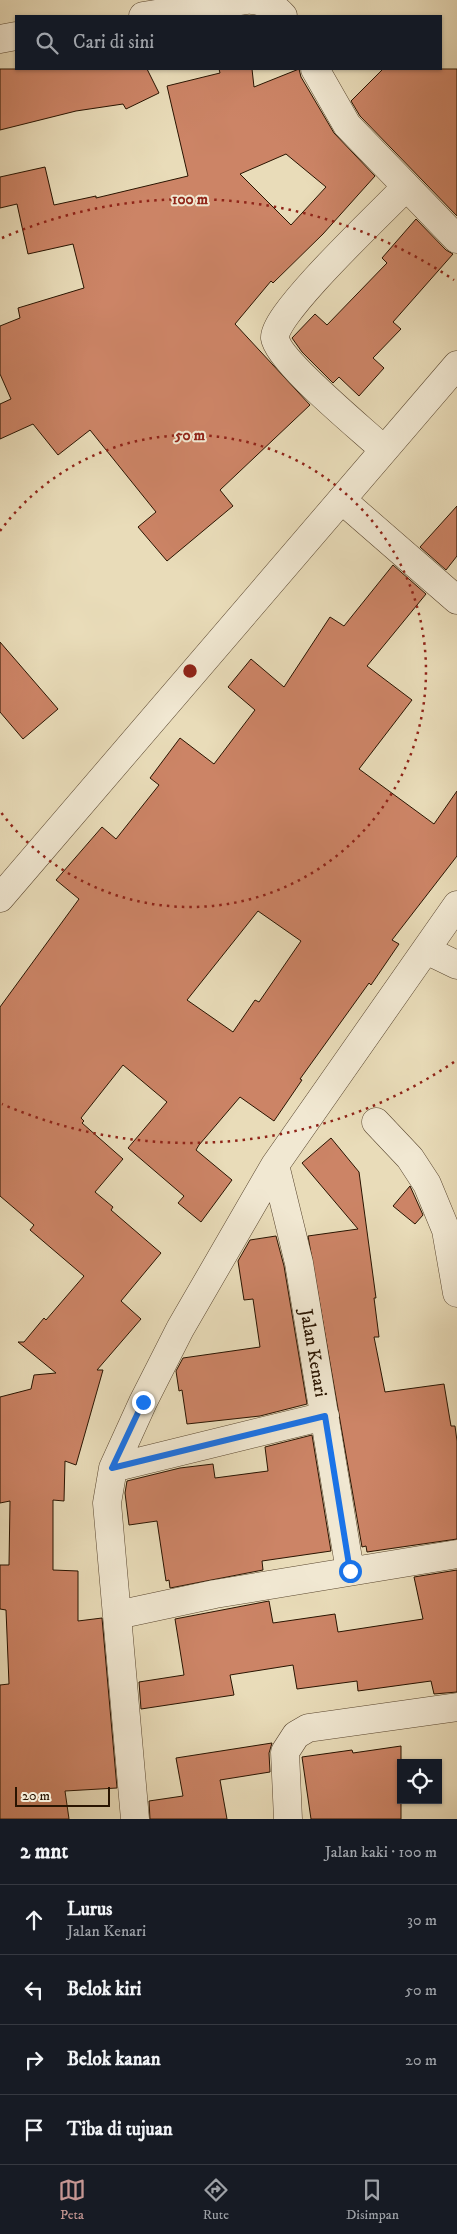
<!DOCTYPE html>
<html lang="id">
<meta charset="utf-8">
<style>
:root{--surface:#171b24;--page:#242831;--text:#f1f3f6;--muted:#9ea1a6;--line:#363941;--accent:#c59692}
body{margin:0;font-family:"IM FELL DW Pica",serif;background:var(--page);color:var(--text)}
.controls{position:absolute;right:15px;bottom:15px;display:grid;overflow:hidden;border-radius:0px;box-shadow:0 1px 4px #0004}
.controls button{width:45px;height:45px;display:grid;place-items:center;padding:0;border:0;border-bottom:1px solid var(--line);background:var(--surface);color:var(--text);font:25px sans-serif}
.scale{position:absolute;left:15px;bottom:12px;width:95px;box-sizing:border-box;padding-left:5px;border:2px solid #291401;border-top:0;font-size:14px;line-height:18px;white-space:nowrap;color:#291401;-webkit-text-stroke:4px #f1e8d2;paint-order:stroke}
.stop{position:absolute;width:15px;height:15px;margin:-11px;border:4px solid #1a73e8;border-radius:50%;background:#fff}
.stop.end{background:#1a73e8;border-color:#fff;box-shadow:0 1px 5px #0008}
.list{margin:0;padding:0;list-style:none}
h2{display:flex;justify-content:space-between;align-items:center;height:65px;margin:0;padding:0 20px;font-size:21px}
h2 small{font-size:16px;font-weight:400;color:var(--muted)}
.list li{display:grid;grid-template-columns:32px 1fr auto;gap:15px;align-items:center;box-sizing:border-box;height:70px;padding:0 20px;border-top:1px solid var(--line)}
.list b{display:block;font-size:19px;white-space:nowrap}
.list p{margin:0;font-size:16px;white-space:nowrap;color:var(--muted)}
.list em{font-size:16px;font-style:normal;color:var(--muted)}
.icon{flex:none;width:28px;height:28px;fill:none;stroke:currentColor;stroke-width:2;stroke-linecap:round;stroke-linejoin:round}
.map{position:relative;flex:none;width:457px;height:1819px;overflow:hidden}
.search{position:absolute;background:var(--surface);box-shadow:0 1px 4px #0004;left:15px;right:15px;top:15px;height:55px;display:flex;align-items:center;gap:12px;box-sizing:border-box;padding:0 18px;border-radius:0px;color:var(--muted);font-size:19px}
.sheet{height:345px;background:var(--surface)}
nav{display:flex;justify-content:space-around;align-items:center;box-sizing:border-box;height:70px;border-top:1px solid var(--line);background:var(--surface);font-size:14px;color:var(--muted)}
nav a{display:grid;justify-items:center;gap:2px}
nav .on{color:var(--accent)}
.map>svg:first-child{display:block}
.building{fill:#cc8466;stroke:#291401;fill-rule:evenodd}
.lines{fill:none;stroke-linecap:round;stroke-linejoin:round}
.minor-casing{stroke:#59462f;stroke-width:29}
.tertiary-casing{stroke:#59462f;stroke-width:29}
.minor{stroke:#f1e8d2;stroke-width:28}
.tertiary{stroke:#f1e8d2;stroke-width:28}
.route{stroke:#1a73e8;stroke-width:6}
.ring{fill:none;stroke:#8f2418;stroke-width:2.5;stroke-dasharray:2.5 5}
.labels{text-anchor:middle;stroke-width:4;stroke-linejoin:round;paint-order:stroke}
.street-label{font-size:18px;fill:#291401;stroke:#f1e8d2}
.centre{fill:#8f2418;stroke:#f1e8d2;stroke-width:2.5}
.ring-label{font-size:15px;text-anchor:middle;font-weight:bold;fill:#8f2418;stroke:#f1e8d2;stroke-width:4;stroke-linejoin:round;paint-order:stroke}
</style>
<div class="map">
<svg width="457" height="1819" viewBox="0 0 457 1819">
<rect width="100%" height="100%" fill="#e9dcb9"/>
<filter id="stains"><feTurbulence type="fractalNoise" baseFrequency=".004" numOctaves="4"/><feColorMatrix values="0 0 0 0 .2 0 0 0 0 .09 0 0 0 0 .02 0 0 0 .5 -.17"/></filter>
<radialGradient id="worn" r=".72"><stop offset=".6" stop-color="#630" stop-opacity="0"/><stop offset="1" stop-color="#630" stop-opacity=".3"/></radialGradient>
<path class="building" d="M0,69H147L159,93L126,109L123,104L76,111L0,130Z
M219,69H252L254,87L299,69L301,77L334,133L375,176L323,234L273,283L271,281L235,324L310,405L220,490L233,506L167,561L138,527L156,512L90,430L58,455L33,424L0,439V404L11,399L0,374V326L20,318L18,308L84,288L73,244L28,254L17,204L0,208V177L45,167L54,205L96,196V198L188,176L167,86L220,73ZM286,154L326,187L291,225L240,174Z
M383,69H457V216L360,116L351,101Z
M416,219L446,250L453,254L393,322L401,329L373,358L384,368L359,396L339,377L333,383L302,352L292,338L315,314L327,325L387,263L382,258Z
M457,506V556L446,570L420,547Z
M393,565L426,594L367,666L412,700L359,769L434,824L457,791V856L392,940L399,944L371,985L369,983L300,1079L302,1080L274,1121L240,1097L199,1145L196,1150L232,1180L201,1222L178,1203L184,1196L128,1148L167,1102L123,1065L81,1118L84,1121L82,1123L123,1159L95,1192L113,1207L111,1210L161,1253L121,1301L141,1319L97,1370H103L76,1465L65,1461L64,1501L53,1500V1570L78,1571V1621L102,1618L117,1788L65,1791L69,1819H0V1685L9,1684L6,1610L0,1609V1565H9L10,1501L0,1503V1397L31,1389L34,1375L56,1373L18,1342H24L44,1318L46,1320L84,1276L30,1230L34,1225L0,1196V1007L79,899L56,880L102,827L116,839L159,785L150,778L180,738L214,764L255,710L228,687L251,659L284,687L330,617L344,626ZM258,911L301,941L259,1002L255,1000L233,1032L187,1000Z
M0,642L58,709L23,739L0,712Z
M331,1138L359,1172L376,1298H374L379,1337H374L385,1392L444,1384L451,1426H455L457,1441V1539L367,1552L366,1546L362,1547L308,1236L358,1229L302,1163Z
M410,1186L423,1215L415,1224L393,1206Z
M276,1236L284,1266L307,1404L260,1416L187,1424L182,1390L179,1391L176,1371L183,1358L260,1347L253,1299L244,1300L238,1261L250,1240Z
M312,1435L331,1551L262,1561L263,1570L170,1588L169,1580L166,1581L157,1521L129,1525L125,1493L127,1481L180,1468L213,1464L215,1478L268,1471L265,1447Z
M457,1570V1692L434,1694L431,1681L358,1691L357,1681L297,1689L293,1665L230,1675L234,1695L141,1709L139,1682L184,1675L175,1619L269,1601L273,1623L335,1614L338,1632L423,1619L414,1577Z
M272,1743L269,1753L270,1772L220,1780L227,1819H150L149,1801L183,1796L176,1758Z
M401,1746V1819H311L302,1757L352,1750L353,1753Z"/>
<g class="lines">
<g class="minor-casing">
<path id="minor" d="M252,0C265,1 275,7 283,16
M143,16L247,0
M0,39L16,36
M315,69L347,125L457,239
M383,449C363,430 278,361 275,338C272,315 384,210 405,188
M342,500L457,600
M426,950L457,965
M376,1122L410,1158L427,1184L446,1230L457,1293
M275,1165L299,1263L350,1571
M113,1468L325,1416
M117,1615L215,1594L457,1554
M135,1819L107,1503L113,1468L143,1402L180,1329L275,1165L457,905
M288,1819L285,1752L296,1735L308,1728L457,1707"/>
</g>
<g class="tertiary-casing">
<path id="tertiary" d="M0,898L457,365"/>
</g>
<use href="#minor" class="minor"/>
<use href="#tertiary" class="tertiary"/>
</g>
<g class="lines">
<path class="route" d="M143,1402L112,1468L325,1416L350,1571"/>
</g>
<g class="ring">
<path d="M0 531A236 236 0 1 1 0 811"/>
<path d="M454 1062A472 472 0 0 1 2 1104M2 238A472 472 0 0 1 454 280"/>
</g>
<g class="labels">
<g class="street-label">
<text transform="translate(314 1353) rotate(80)" y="6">Jalan Kenari</text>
</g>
</g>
<circle cx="190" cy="671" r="8" class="centre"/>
<g class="ring-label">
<text x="190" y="204">100 m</text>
<text x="190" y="440">50 m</text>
</g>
<rect width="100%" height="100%" filter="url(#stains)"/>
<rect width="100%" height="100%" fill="url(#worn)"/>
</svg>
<div class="controls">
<button><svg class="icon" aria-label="locate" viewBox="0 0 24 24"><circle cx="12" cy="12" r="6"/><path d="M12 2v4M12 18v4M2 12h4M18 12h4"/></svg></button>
</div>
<div class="scale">20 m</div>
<div class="stop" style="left:350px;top:1571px"></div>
<div class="stop end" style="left:143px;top:1402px"></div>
<div class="search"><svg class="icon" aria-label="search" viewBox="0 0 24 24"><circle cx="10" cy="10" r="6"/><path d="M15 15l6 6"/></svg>Cari di sini</div>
</div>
<section class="sheet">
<h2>2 mnt<small>Jalan kaki · 100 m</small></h2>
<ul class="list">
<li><svg class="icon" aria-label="ahead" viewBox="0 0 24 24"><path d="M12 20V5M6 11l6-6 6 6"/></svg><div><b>Lurus</b><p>Jalan Kenari</p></div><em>30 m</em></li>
<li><svg class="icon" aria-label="left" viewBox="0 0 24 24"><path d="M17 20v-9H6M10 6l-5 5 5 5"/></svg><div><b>Belok kiri</b></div><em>50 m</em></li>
<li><svg class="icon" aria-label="right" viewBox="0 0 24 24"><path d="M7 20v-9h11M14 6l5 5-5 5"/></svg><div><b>Belok kanan</b></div><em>20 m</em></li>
<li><svg class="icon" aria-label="arrive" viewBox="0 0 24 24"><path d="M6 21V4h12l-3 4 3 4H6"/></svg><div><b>Tiba di tujuan</b></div></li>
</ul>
</section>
<nav>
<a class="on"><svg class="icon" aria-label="map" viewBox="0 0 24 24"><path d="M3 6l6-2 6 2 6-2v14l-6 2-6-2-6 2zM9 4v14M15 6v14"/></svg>Peta</a>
<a><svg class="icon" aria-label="directions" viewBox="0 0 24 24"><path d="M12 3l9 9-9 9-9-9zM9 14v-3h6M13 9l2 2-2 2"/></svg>Rute</a>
<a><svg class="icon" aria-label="saved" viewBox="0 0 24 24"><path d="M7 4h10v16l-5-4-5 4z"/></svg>Disimpan</a>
</nav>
